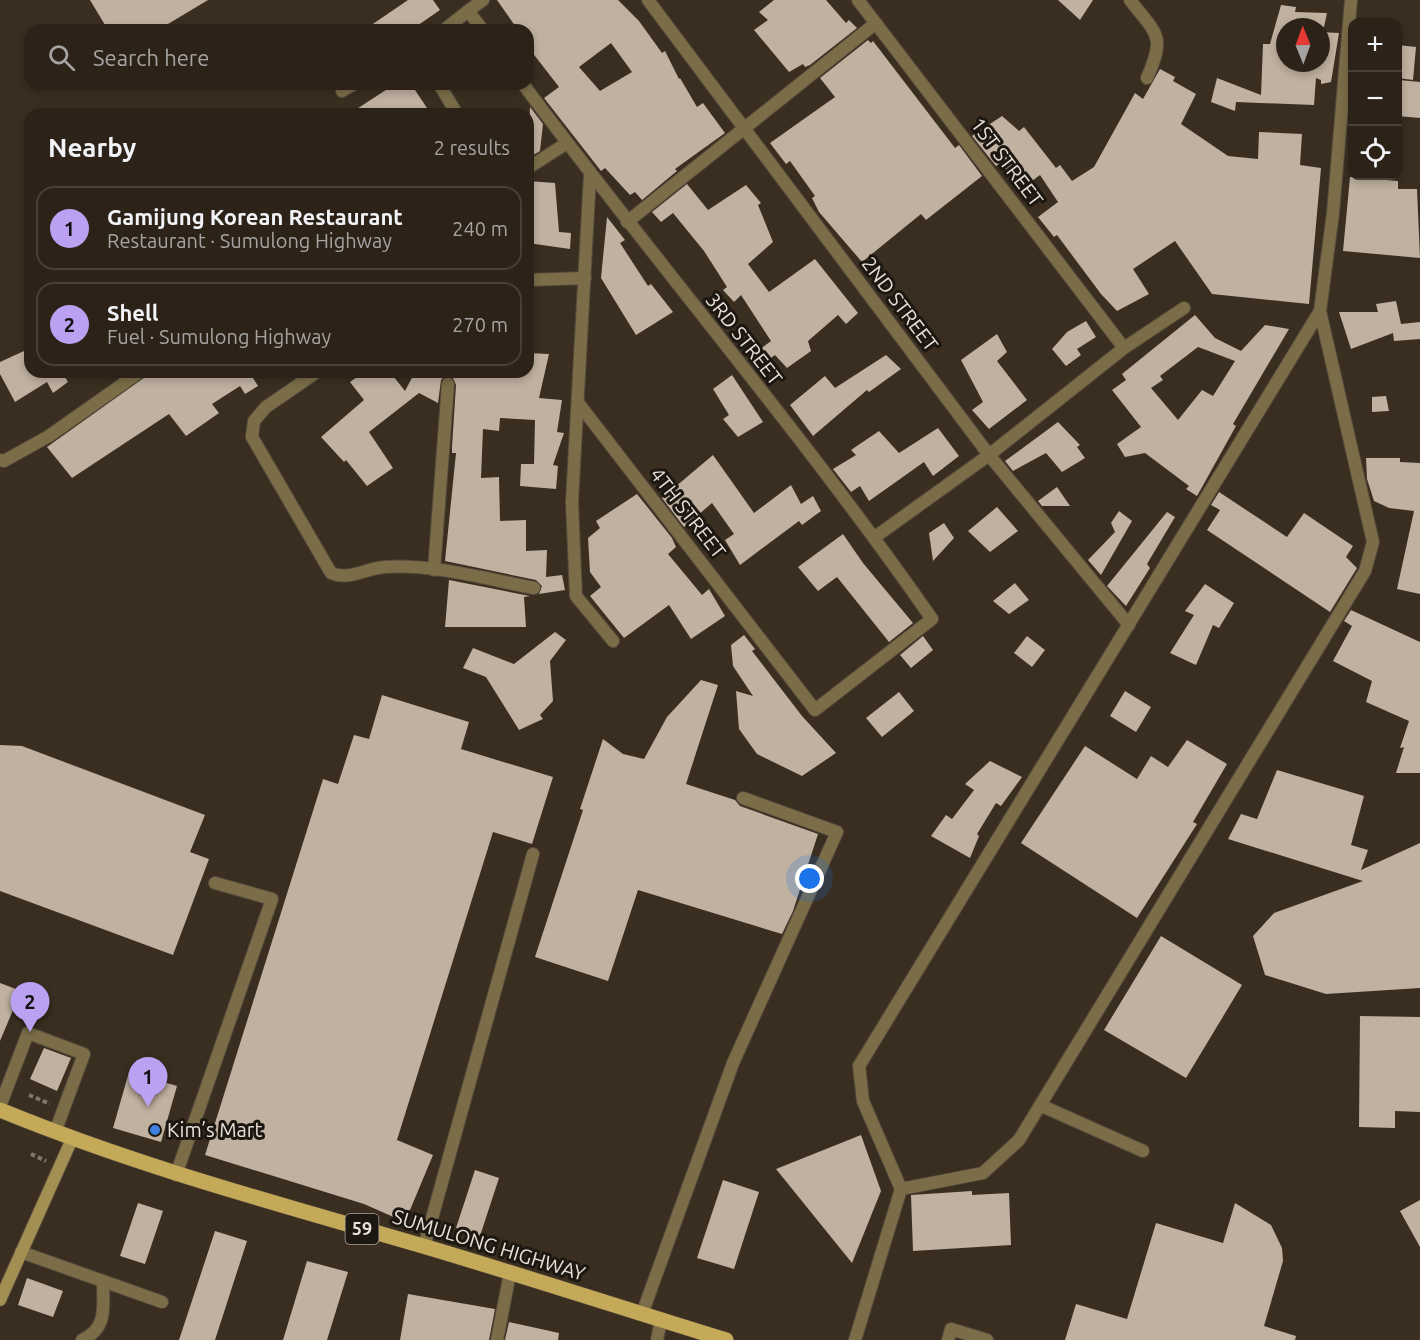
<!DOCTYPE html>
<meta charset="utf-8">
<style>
:root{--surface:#2c2218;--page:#382f25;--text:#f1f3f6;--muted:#a6a4a2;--line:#483f37;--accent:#bca0f2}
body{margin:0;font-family:Ubuntu,sans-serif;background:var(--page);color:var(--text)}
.controls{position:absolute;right:18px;top:18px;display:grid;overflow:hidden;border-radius:12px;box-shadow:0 3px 9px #0003}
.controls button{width:54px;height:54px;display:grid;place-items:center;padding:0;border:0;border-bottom:2px solid var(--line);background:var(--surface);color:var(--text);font:30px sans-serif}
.compass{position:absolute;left:1276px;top:18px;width:54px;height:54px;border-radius:50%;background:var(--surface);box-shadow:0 3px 9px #0003;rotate:359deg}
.you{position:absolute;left:810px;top:879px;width:21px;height:21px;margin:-15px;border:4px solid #fff;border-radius:50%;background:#1a73e8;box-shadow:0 0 0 9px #1a73e833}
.badge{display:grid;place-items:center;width:39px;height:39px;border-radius:50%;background:var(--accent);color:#111;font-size:20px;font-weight:700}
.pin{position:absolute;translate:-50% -50px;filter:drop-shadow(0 2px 3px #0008)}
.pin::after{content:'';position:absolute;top:32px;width:21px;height:18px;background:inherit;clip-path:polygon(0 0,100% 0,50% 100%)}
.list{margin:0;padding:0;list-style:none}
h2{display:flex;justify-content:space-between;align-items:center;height:78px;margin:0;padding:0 24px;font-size:26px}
h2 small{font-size:20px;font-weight:400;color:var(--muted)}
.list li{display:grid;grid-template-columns:39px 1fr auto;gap:18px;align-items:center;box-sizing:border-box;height:84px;margin:0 12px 12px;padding:0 12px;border:2px solid var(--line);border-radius:18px}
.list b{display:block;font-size:22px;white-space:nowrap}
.list p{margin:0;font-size:20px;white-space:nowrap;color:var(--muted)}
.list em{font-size:20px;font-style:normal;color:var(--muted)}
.icon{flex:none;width:33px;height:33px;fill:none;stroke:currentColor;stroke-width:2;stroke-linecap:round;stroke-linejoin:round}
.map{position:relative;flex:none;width:1420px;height:1340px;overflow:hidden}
.search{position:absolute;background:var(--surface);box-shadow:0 3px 9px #0003;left:24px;top:24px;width:510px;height:66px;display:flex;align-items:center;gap:15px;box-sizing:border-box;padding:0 21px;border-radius:18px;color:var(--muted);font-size:22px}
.panel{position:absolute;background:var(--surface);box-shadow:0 3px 9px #0003;left:24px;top:108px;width:510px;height:270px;border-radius:18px}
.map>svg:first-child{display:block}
.building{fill:#c0b1a0;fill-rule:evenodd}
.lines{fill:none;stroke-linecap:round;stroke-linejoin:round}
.lane-casing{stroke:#564b3d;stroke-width:14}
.street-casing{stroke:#564b3d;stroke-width:14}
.secondary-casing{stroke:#564b3d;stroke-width:14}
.primary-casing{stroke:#564b3d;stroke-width:16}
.path{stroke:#81776b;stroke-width:4;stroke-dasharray:4.5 3;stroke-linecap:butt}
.lane{stroke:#7a6d48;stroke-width:12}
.street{stroke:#7a6d48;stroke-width:12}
.secondary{stroke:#a48f52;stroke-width:12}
.primary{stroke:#c4a959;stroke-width:15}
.shop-dot{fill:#3f7fe0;stroke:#1d1711;stroke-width:2}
.labels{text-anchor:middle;stroke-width:6;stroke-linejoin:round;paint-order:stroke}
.shield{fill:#1d1711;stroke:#aca49c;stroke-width:1.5}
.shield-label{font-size:18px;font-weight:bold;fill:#e9e1d8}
.street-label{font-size:20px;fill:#e9e1d8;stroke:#1d1711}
.poi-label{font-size:20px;fill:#e9e1d8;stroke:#1d1711;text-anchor:start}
</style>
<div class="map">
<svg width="1420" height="1340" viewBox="0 0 1420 1340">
<rect width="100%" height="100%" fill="#3a2e20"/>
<path class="building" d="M90,0H208L158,30H108Z
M408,0H433L440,10L411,30H364Z
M497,0H618L639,21L662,53L665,51L679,79L680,78L697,107L703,103L725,133L675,169L677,171L642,200L635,192L630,195L605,168L601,171L544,98L559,87L528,47V30H518ZM611,43L632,72L600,91L579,67Z
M774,0H826L846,23L849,20L857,28L810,65L805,67L803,64L789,72L754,30L768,20L759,12Z
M1058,0H1093L1080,20Z
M1281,5L1296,7L1295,12L1327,13L1324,27H1285V63H1321V32L1339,33L1331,82L1321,84V80L1316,78L1314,105L1236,102L1235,111L1211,102L1217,78L1261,95L1263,44H1270Z
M868,40L871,43L873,41L955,148L959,145L982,176L926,220L921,214L862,262L819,212L812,198L815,196L790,161L786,164L770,143L835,97L820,78Z
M1398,45L1416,47L1413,80L1398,78Z
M1160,69L1175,77L1173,81L1196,94L1181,124L1228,156L1258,159L1259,132L1302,134L1300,165L1321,168L1309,304L1212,294L1175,241L1133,269L1149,294L1117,311L1101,294L1057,235L1054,237L1038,217L1058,202L1040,175L1022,188L1000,163L996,166L972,136L1002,116L1019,131L1024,127L1056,168L1060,165L1072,181L1094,167L1135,93L1143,99Z
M1399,80L1420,82V118L1398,116Z
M395,84H411L431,114H349Z
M530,107L543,124L540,151L528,158Z
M1350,177L1398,181V189H1417L1420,258L1343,251Z
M528,181L555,183L559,232L571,233L570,249L528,243Z
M687,184L708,210L746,185L761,203L758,205L773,242L748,264L769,292L815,259L858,313L846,324L838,315L808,341L811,351L787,368L775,355L755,369L747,359L771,341L741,295L734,302L723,290L727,287L704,251L673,213L661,222L652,212Z
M607,217L625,240L620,243L648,286L651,284L673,312L636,335L601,278Z
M1396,301L1401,324L1420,322V339L1394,341L1393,333L1351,349L1339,312H1378L1376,304Z
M1195,315L1215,338L1241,351L1265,325L1289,329L1233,424L1236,426L1197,496L1186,489L1189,486L1145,453L1125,457L1117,444L1141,427L1112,390L1126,380L1122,374ZM1198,347L1235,361L1213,396L1202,390L1178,420L1151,388L1163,380L1160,376Z
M1086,321L1096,337L1077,349L1081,355L1066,366L1052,349L1067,332Z
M997,334L1007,352L997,361L1027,400L989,429L972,410L983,402L961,360Z
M24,351L30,360V372H62L68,382L53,393L47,382L15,402L0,374V362Z
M528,353L549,354L539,398L562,400L557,432L564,433L553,465L558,466L556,489L520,486L521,464H534L535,420L500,418L499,431L483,429L481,478L499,477L500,521L526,520V551L547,550L546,577L562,575L565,590L539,594L542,586L536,580L445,561L456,453H452V447L456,385L453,378L445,376L441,380L438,403L419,393L369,432L393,468L367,486L346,460L344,462L321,437L364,400L350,382L364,372H390L405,391L415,372H528Z
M886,355L901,369L869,392L867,390L813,436L790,405L825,376L835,388Z
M152,372H261L253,378L258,386L245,394L240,386L212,404L219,413L186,436L169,414L72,478L47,447Z
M732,375L763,422L738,437L723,419L729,415L713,389Z
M1386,396L1389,411L1372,412V397Z
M1058,422L1080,445L1077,447L1085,458L1062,472L1046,453L1013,471L1005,461Z
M938,428L959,456L933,476L924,462L869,501L860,486L851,492L833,469L856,455L851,450L879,431L899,453Z
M713,455L754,513L791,485L801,504L813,496L821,511L802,525L799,521L740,565L725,540L734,534L712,503L684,527L662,498Z
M1366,458H1400V462L1420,463V594L1397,589L1414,511L1389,508L1374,501L1367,479Z
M1057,487L1070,506H1042L1038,501Z
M1219,492L1287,537L1304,513L1353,546L1346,557L1357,568L1330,612L1207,530L1220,510L1211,505Z
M637,494L672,538L676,547L668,554L702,595L709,589L725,616L691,639L669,605L624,638L590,596L601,587L590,572L588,538L600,528L596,521Z
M997,507L1018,531L990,552L968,531Z
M1119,511L1132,521L1101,575L1088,560L1115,532L1111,523Z
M1167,512L1175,517L1147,564L1150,568L1126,606L1107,586Z
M944,523L954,538L933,561L929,533Z
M843,534L863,563L913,623L889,642L837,577L818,591L798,567Z
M449,580L530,596L524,597L526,627H445Z
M1015,583L1029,600L1009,614L993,601Z
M1205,584L1234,603L1219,628L1213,625L1196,665L1170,653L1194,615L1185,611Z
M1351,610L1420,642V773H1396L1404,747L1400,748L1409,721L1366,702L1372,681L1333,661L1352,626L1344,621Z
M555,632L566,640L550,661L553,701L540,715L543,719L519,730L486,677L463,668L473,648L514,664Z
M744,635L755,649L752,651L802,716L836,753L802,776L757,754L739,729L736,691L753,696L733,666L731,645Z
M923,636L933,650L911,668L900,655Z
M1027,636L1045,650L1032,667L1014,653Z
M701,680L718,685L686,784L735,800L740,806L818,834L793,911L782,934L638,890L608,981L535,957L583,810L580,809L603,739L623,754L644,759L667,717Z
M1125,691L1151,707L1136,732L1110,716Z
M899,692L914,711L882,737L866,718Z
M382,695L469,722L461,749L553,777L532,844L493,832L397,1140L433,1155L405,1222L364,1204L205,1155L323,779L338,784L354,735L369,739Z
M1187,740L1227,764L1193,822L1197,824L1137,918L1021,843L1085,746L1137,779L1151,756L1168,767Z
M0,745L22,746L205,815L190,852L209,859L173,955L0,891Z
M990,761L1022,777L1001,806L996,803L977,834L979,836L970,858L931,836L946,815L952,819L974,790L965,784Z
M1277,770L1364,796L1351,845L1368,850L1361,870L1420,843V988L1326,994L1265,975L1253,936L1274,913L1363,881L1228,839L1241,814L1257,819Z
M1161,936L1242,985L1186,1078L1104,1030Z
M0,983L21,991L0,1041Z
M1360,1016L1420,1017V1112L1395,1111V1128L1359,1127Z
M44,1048L71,1058L57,1091L30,1079Z
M129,1072L177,1086L161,1142L113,1128Z
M861,1135L881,1191L852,1263L776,1169Z
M475,1170L499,1178L480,1236L456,1228Z
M723,1180L759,1192L734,1269L697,1258Z
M972,1191V1195L1009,1193L1011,1245L913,1251L911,1195Z
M1420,1200V1247L1400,1211Z
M138,1203L163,1211L145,1264L120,1256Z
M1235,1203L1271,1225L1282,1248L1283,1261L1264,1326L1296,1336L1295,1340H1065L1076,1304L1127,1319L1156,1223L1223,1243Z
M215,1231L247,1241L215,1340H179Z
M307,1261L348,1272L327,1340H283Z
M27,1278L63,1291L53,1317L18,1305Z
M408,1294L495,1309L489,1340H400Z
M509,1322L559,1333L558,1340H505Z"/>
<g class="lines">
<g class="lane-casing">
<path id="lane" d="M444,30L468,11
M439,84L457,114
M342,91L354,84
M252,437L331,573C349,581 366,568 385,567C434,564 486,579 534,588
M572,502L576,596L613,641
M434,570L448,384
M0,1106L28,1033L84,1054L55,1132
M176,1175L272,899L215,883
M424,1247L533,854
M21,1252L162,1302
M642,1314L733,1063L837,832L743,798
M82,1340C108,1328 103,1307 103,1282
M497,1340L510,1273
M657,1340L661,1320
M948,1340L951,1329L987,1340"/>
</g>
<g class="street-casing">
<path id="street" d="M648,0L989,455L1129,625
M858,0L1124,348
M1130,0C1157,35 1166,35 1147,78
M483,30L468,11L483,0
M523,84C657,264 804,435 932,619L815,710L579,404
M528,168L567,143
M627,222L876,23
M528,280L585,278
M252,437L254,421L266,407L317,372
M0,460L4,461L49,436L140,372
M572,502L590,175
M875,537L989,455L1124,348L1184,308
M1042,1106L1143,1151
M901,1189L983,1173L1019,1140L1365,571L1373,542L1320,311L1333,213L1351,0
M855,1340L901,1189L863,1101L859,1066L1320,311"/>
</g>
<g class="secondary-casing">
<path id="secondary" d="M0,1300L72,1139"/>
</g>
<g class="primary-casing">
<path id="primary" d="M0,1110C139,1167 279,1204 423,1246C524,1276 625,1309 726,1340"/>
</g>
<path class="path" d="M29,1095L50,1104
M31,1154L46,1161"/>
<use href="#lane" class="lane"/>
<use href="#street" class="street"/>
<use href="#secondary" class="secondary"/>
<use href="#primary" class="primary"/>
</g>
<circle class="shop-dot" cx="155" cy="1130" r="6"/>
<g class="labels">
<rect class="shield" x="345.5" y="1214" width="33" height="30" rx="4.5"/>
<g class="shield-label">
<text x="362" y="1235">59</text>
</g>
<g class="street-label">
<text transform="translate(1007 162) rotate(53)" y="7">1ST STREET</text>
<text transform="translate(900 304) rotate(53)" y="7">2ND STREET</text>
<text transform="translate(744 339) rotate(52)" y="7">3RD STREET</text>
<text transform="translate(688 513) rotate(52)" y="7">4TH STREET</text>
<text transform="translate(489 1245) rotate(17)" y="7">SUMULONG HIGHWAY</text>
</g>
<g class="poi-label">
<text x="167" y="1137">Kim’s Mart</text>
</g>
</g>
</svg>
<div class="controls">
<button>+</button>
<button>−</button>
<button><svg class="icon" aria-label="locate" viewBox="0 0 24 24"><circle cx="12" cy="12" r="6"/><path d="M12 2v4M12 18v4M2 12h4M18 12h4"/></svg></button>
</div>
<svg class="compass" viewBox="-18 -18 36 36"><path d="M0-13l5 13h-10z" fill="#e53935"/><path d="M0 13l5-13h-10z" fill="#a6a4a2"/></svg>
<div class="you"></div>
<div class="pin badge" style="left:148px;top:1107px">1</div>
<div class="pin badge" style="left:30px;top:1032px">2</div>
<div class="search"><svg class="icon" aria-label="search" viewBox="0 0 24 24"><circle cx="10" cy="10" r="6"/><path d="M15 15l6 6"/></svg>Search here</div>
<section class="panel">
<h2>Nearby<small>2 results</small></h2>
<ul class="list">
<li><span class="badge">1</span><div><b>Gamijung Korean Restaurant</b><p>Restaurant · Sumulong Highway</p></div><em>240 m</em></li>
<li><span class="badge">2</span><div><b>Shell</b><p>Fuel · Sumulong Highway</p></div><em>270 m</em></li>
</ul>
</section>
</div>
